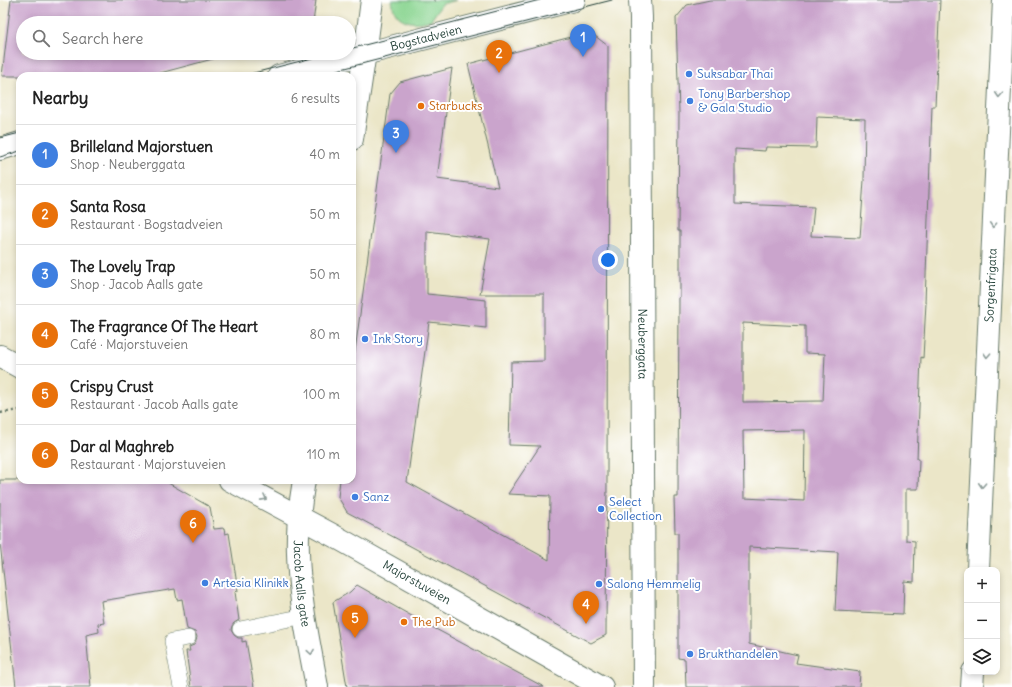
<!DOCTYPE html>
<meta charset="utf-8">
<style>
:root{--surface:#fff;--page:#f6f6f6;--text:#222;--muted:#767676;--line:#e0e0e0;--accent:#0b8043}
body{margin:0;font-family:Delius,sans-serif;background:var(--page);color:var(--text)}
.controls{position:absolute;right:12px;bottom:12px;display:grid;overflow:hidden;border-radius:8px;box-shadow:0 2px 6px #0003}
.controls button{width:36px;height:36px;display:grid;place-items:center;padding:0;border:0;border-bottom:1px solid var(--line);background:var(--surface);color:var(--text);font:20px sans-serif}
.you{position:absolute;left:608px;top:260px;width:14px;height:14px;margin:-10px;border:3px solid #fff;border-radius:50%;background:#1a73e8;box-shadow:0 0 0 6px #1a73e833}
.badge{display:grid;place-items:center;width:26px;height:26px;border-radius:50%;background:var(--accent);color:#fff;font-size:13px;font-weight:700}
.pin{position:absolute;translate:-50% -33px;filter:drop-shadow(0 1px 2px #0008)}
.pin::after{content:'';position:absolute;top:21px;width:14px;height:12px;background:inherit;clip-path:polygon(0 0,100% 0,50% 100%)}
.list{margin:0;padding:0;list-style:none}
h2{display:flex;justify-content:space-between;align-items:center;height:52px;margin:0;padding:0 16px;font-size:17px}
h2 small{font-size:13px;font-weight:400;color:var(--muted)}
.list li{display:grid;grid-template-columns:26px 1fr auto;gap:12px;align-items:center;box-sizing:border-box;height:60px;padding:0 16px;border-top:1px solid var(--line)}
.list b{display:block;font-size:15px;white-space:nowrap}
.list p{margin:0;font-size:13px;white-space:nowrap;color:var(--muted)}
.list em{font-size:13px;font-style:normal;color:var(--muted)}
.icon{flex:none;width:22px;height:22px;fill:none;stroke:currentColor;stroke-width:2;stroke-linecap:round;stroke-linejoin:round}
.map{position:relative;flex:none;width:1012px;height:687px;overflow:hidden}
.search{position:absolute;background:var(--surface);box-shadow:0 2px 6px #0003;left:16px;top:16px;width:340px;height:44px;display:flex;align-items:center;gap:10px;box-sizing:border-box;padding:0 14px;border-radius:22px;color:var(--muted);font-size:15px}
.panel{position:absolute;background:var(--surface);box-shadow:0 2px 6px #0003;left:16px;top:72px;width:340px;height:412px;border-radius:12px}
.map>svg:first-child{display:block}
.green{fill:#8bd592;stroke:#558963}
.building{fill:#caa4cc;fill-rule:evenodd}
.lines{fill:none;stroke-linecap:round;stroke-linejoin:round}
.lane-casing{stroke:#667868;stroke-width:16}
.street-casing{stroke:#667868;stroke-width:24}
.secondary-casing{stroke:#667868;stroke-width:24}
.path{stroke:#667868;stroke-width:2.5;stroke-dasharray:3 3;stroke-linecap:butt}
.lane{stroke:#fff;stroke-width:15}
.street{stroke:#fff;stroke-width:22}
.secondary{stroke:#fff;stroke-width:22}
.tram{stroke:#1f3d34;stroke-width:1}
.oneway{stroke:#8f9e9a}
.shop-dot{fill:#3f7fe0;stroke:#fff;stroke-width:1.5}
.food-dot{fill:#e8710a;stroke:#fff;stroke-width:1.5}
.labels{text-anchor:middle;stroke-width:4;stroke-linejoin:round;paint-order:stroke}
.street-label{font-size:12px;fill:#1f3d34;stroke:#fff}
.shop-label{font-size:12px;fill:#366cbe;stroke:#fff;text-anchor:start}
.food-label{font-size:12px;fill:#c56008;stroke:#fff;text-anchor:start}
</style>
<div class="map">
<svg width="1012" height="687" viewBox="0 0 1012 687">
<rect width="100%" height="100%" fill="#fff"/>
<filter id="ink" filterUnits="userSpaceOnUse"><feTurbulence type="fractalNoise" baseFrequency=".025" numOctaves="2"/><feDisplacementMap in="SourceGraphic" scale="8" xChannelSelector="R" yChannelSelector="G"/><feConvolveMatrix kernelMatrix="1 2 1 2 8 2 1 2 1" color-interpolation-filters="sRGB"/></filter>
<filter id="wash" filterUnits="userSpaceOnUse"><feTurbulence type="fractalNoise" baseFrequency=".012" numOctaves="4" result="noise"/><feDisplacementMap in="SourceGraphic" scale="16" xChannelSelector="R" yChannelSelector="G"/><feGaussianBlur stdDeviation="0.9" result="paint"/><feColorMatrix in="noise" values="0 0 0 0 0 0 0 0 0 0 0 0 0 0 0 0 0 1.4 0 .05"/><feComposite in="paint" operator="in"/></filter>
<g filter="url(#wash)">
<rect width="100%" height="100%" fill="#ebe6c8"/>
<path class="green" d="M392,0H457L442,4L431,20C413,26 393,22 392,0Z"/>
<g id="blocks">
<path class="building" d="M11,0H316L313,23H23V53H235L149,76H2Z
M710,0H940L935,106H932L925,303H926L923,358L921,357L917,459H919L918,489H906V540L915,541L914,582L904,581L903,614L835,611L838,552L749,547V644L798,655L796,663L860,672L859,687H686L685,659L678,658V533H675L674,497H678L679,297H680V231H678L679,113L676,18L687,5ZM817,117L865,119L864,180L860,238L811,236L814,207L735,204V149L765,151L766,147L816,148ZM743,323L805,326V353L825,354L823,401L743,402ZM805,430L804,501L744,498L743,431Z
M590,32L608,46L607,477L606,635L591,643L347,512L338,497L340,480H352V373L390,94L400,82L452,68L437,179L498,187L468,64ZM427,231L490,239L480,294H544V361L511,362L509,445L540,446L508,494L550,496L549,560L407,482L429,322L486,328V300L427,294Z
M0,480H163L210,507L214,529L224,528L225,534L229,533L238,591L235,592L239,620L234,623L232,626L231,630L234,635L238,638H242V642L246,641L254,687H191L186,651H190L189,647L194,645L196,641L197,637L195,632L187,629L182,599L177,600L175,589L101,601L104,623L98,624L99,632L86,635L91,687H16L0,543Z
M357,585L417,619L544,687H347L333,602L350,592Z"/>
</g>
</g>
<g filter="url(#ink)">
<use href="#blocks" fill-opacity="0" stroke="#667868" stroke-width="1"/>
<g class="lines">
<g class="lane-casing">
<path id="lane" d="M240,629L305,616
M181,687L172,641L188,638"/>
</g>
<g class="street-casing">
<g id="street">
<path id="s1" d="M640,0L641,17L644,687"/>
<path d="M279,76L364,54"/>
<path d="M352,139L367,39L372,0"/>
<path d="M0,149L20,143"/>
<path id="s2" d="M304,480C300,504 297,529 298,553C299,598 309,643 317,687"/>
<path id="s3" d="M978,570L1004,0"/>
<path d="M972,687L973,672"/>
</g>
</g>
<g class="secondary-casing">
<g id="secondary">
<path id="s4" d="M364,54L574,0"/>
<path d="M0,356L20,367"/>
<path id="s5" d="M230,480L338,538L602,687"/>
</g>
</g>
<path class="path" d="M434,1L435,0
M0,413L20,410"/>
<use href="#lane" class="lane"/>
<use href="#street" class="street"/>
<use href="#secondary" class="secondary"/>
<path class="tram" d="M349,49L540,0
M242,76L332,53
M314,76L612,0
M0,138L20,133
M0,157L20,151"/>
</g>
<defs><path id="oneway-chevron" d="M-2-3.5L2.5 0L-2 3.5" fill="none" stroke-width="1.6" stroke-linecap="round" stroke-linejoin="round"/></defs>
<g class="oneway">
<use href="#oneway-chevron" transform="translate(999 95) rotate(93)"/>
<use href="#oneway-chevron" transform="translate(993 225) rotate(93)"/>
<use href="#oneway-chevron" transform="translate(987 355) rotate(93)"/>
<use href="#oneway-chevron" transform="translate(982 485) rotate(93)"/>
<use href="#oneway-chevron" transform="translate(264 498) rotate(28)"/>
<use href="#oneway-chevron" transform="translate(311 652) rotate(81)"/>
</g>
</g>
<g class="shop-dot">
<circle cx="689" cy="74" r="4"/>
<circle cx="690" cy="101" r="4"/>
<circle cx="365" cy="339" r="4"/>
<circle cx="355" cy="497" r="4"/>
<circle cx="601" cy="509" r="4"/>
<circle cx="205" cy="583" r="4"/>
<circle cx="599" cy="584" r="4"/>
<circle cx="690" cy="654" r="4"/>
</g>
<g class="food-dot">
<circle cx="421" cy="106" r="4"/>
<circle cx="404" cy="622" r="4"/>
</g>
<g class="labels">
<g class="street-label">
<text dy="4" stroke="none"><textPath href="#s4" startOffset="64">Bogstadveien</textPath></text>
<text dy="4" stroke="none"><textPath href="#s3" startOffset="285">Sorgenfrigata</textPath></text>
<text dy="4" stroke="none"><textPath href="#s1" startOffset="344">Neuberggata</textPath></text>
<text dy="4" stroke="none"><textPath href="#s5" startOffset="213">Majorstuveien</textPath></text>
<text dy="4" stroke="none"><textPath href="#s2" startOffset="104">Jacob Aalls gate</textPath></text>
</g>
<g class="shop-label">
<text x="697" y="78">Suksabar Thai</text>
<text x="698" y="98">Tony Barbershop<tspan x="698" dy="14">&amp; Gala Studio</tspan></text>
<text x="373" y="343">Ink Story</text>
<text x="363" y="501">Sanz</text>
<text x="609" y="506">Select<tspan x="609" dy="14">Collection</tspan></text>
<text x="213" y="587">Artesia Klinikk</text>
<text x="607" y="588">Salong Hemmelig</text>
<text x="698" y="658">Brukthandelen</text>
</g>
<g class="food-label">
<text x="429" y="110">Starbucks</text>
<text x="412" y="626">The Pub</text>
</g>
</g>
</svg>
<div class="controls">
<button>+</button>
<button>−</button>
<button><svg class="icon" aria-label="layers" viewBox="0 0 24 24"><path d="M12 4l9 5-9 5-9-5zM3 14l9 5 9-5"/></svg></button>
</div>
<div class="you"></div>
<div class="pin badge" style="left:583px;top:57px;background:#3f7fe0">1</div>
<div class="pin badge" style="left:499px;top:73px;background:#e8710a">2</div>
<div class="pin badge" style="left:396px;top:153px;background:#3f7fe0">3</div>
<div class="pin badge" style="left:586px;top:624px;background:#e8710a">4</div>
<div class="pin badge" style="left:355px;top:638px;background:#e8710a">5</div>
<div class="pin badge" style="left:193px;top:543px;background:#e8710a">6</div>
<div class="search"><svg class="icon" aria-label="search" viewBox="0 0 24 24"><circle cx="10" cy="10" r="6"/><path d="M15 15l6 6"/></svg>Search here</div>
<section class="panel">
<h2>Nearby<small>6 results</small></h2>
<ul class="list">
<li><span class="badge" style="background:#3f7fe0">1</span><div><b>Brilleland Majorstuen</b><p>Shop · Neuberggata</p></div><em>40 m</em></li>
<li><span class="badge" style="background:#e8710a">2</span><div><b>Santa Rosa</b><p>Restaurant · Bogstadveien</p></div><em>50 m</em></li>
<li><span class="badge" style="background:#3f7fe0">3</span><div><b>The Lovely Trap</b><p>Shop · Jacob Aalls gate</p></div><em>50 m</em></li>
<li><span class="badge" style="background:#e8710a">4</span><div><b>The Fragrance Of The Heart</b><p>Café · Majorstuveien</p></div><em>80 m</em></li>
<li><span class="badge" style="background:#e8710a">5</span><div><b>Crispy Crust</b><p>Restaurant · Jacob Aalls gate</p></div><em>100 m</em></li>
<li><span class="badge" style="background:#e8710a">6</span><div><b>Dar al Maghreb</b><p>Restaurant · Majorstuveien</p></div><em>110 m</em></li>
</ul>
</section>
</div>
